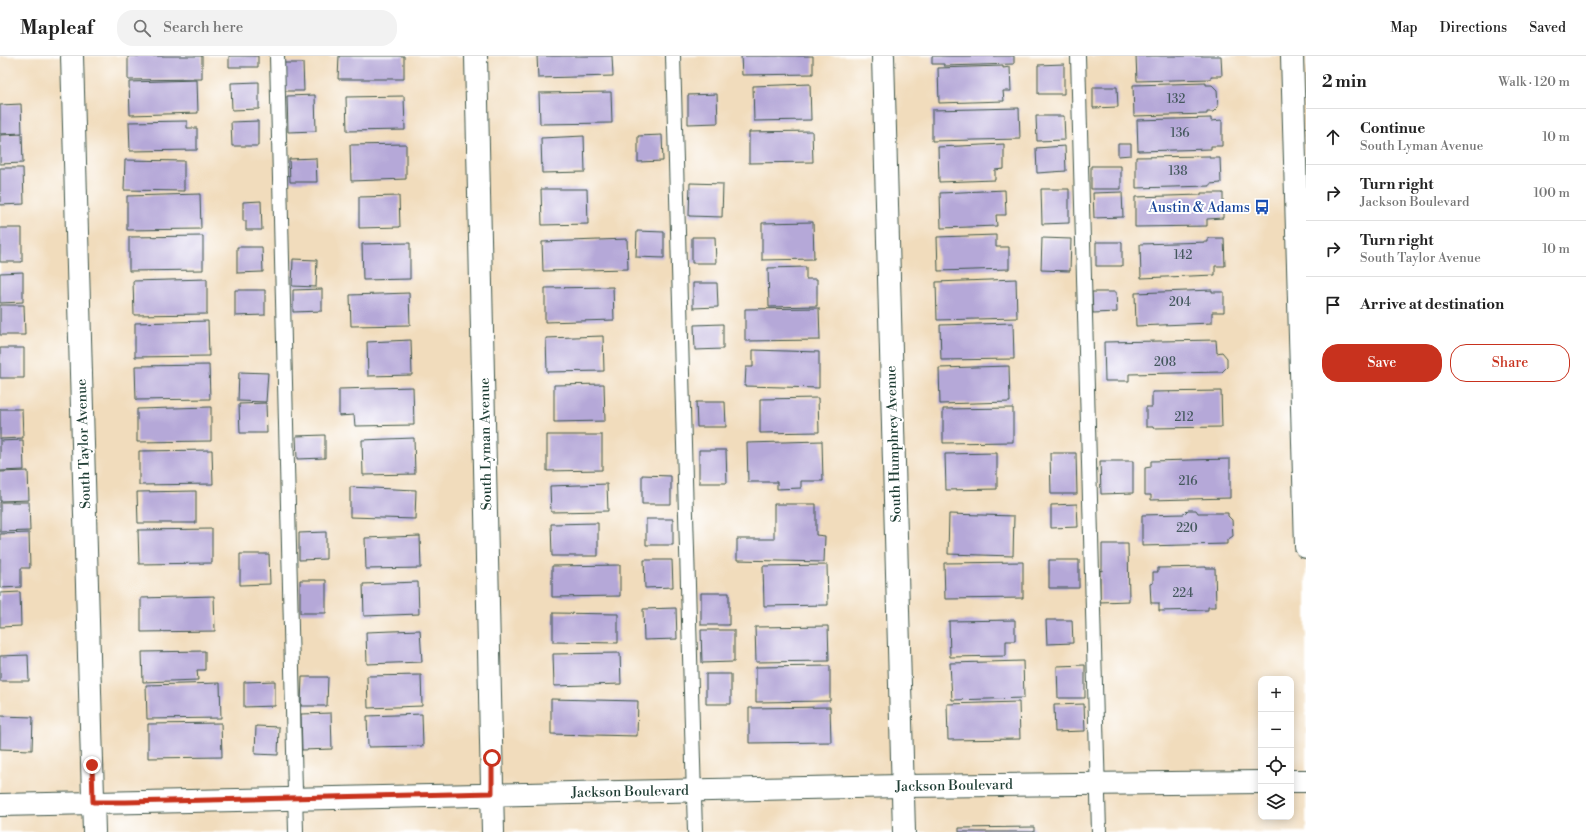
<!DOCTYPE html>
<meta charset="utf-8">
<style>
:root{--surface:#fff;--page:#f2f2f2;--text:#222;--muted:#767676;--line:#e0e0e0;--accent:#c8321e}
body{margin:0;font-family:"Libre Bodoni",serif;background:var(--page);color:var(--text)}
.controls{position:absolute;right:12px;bottom:12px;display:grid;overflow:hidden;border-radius:8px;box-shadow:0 2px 10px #0003}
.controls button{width:36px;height:36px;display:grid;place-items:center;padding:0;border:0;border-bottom:1px solid var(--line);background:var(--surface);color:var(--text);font:20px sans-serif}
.stop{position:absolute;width:12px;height:12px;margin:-9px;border:3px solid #c8321e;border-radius:50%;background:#fff}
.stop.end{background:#c8321e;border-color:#fff;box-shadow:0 1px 4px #0008}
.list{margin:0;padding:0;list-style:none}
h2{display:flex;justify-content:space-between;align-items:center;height:52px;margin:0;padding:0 16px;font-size:17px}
h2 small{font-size:13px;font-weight:400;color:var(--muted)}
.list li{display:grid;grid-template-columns:26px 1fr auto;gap:12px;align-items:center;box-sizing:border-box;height:56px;padding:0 16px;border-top:1px solid var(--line)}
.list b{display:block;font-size:15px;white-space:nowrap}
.list p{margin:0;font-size:13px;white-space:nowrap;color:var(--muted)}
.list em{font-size:13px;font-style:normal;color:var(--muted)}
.actions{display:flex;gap:8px;padding:12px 16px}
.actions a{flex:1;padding:9px 0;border:1px solid var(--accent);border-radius:16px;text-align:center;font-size:14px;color:var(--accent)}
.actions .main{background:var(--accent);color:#fff}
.icon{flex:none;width:22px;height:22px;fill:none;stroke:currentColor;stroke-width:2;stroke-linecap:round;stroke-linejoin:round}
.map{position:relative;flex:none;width:1306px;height:776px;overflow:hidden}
header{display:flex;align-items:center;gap:24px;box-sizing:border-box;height:56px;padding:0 20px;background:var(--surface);border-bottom:1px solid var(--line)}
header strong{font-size:19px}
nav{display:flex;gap:22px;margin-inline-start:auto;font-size:14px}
.search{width:280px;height:36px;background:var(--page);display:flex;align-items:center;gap:10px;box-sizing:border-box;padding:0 14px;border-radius:16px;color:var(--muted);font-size:15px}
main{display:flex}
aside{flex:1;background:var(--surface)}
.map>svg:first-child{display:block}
.building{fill:#b5a8d8}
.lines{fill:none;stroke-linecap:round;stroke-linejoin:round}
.service-casing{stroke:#3e5548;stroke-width:16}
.minor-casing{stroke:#3e5548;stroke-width:24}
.tertiary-casing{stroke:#3e5548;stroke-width:24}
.service{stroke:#fff;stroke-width:14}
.minor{stroke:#fff;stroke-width:22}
.tertiary{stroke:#fff;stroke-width:22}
.route{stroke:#c8321e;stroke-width:5}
.labels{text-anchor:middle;stroke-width:4;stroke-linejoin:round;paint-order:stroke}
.number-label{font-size:12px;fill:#44585d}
.transit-label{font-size:14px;fill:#164399;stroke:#fff;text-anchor:end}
.street-label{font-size:14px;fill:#1f3d34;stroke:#fff}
</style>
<header>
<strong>Mapleaf</strong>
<div class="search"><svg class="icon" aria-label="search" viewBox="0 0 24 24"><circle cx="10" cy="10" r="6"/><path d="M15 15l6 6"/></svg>Search here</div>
<nav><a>Map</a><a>Directions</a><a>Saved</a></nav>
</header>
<main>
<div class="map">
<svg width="1306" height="776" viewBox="0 0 1306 776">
<rect width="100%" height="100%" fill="#fff"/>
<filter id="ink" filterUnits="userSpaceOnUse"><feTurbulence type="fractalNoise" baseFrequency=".025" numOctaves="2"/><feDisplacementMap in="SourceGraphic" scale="8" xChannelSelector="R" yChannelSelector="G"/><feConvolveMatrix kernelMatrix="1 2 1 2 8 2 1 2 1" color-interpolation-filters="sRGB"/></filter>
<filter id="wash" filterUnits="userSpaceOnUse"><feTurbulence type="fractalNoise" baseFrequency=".012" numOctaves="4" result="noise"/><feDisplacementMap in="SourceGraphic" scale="16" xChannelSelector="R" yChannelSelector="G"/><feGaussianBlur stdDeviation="0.9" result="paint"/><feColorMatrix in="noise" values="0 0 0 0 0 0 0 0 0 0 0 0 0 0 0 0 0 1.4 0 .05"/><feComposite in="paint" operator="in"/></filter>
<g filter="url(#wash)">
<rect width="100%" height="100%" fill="#f1dcbc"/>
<g id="blocks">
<path class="building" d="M128,0H202V23L128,24Z
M229,0H258V11H229Z
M339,0H404V23H338Z
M537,0H612L613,20L538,22Z
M741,0H813V18L742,19Z
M932,0H1014V8L944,10V8H932Z
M1136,0H1221L1222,20H1211V23L1137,25Z
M282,7H303L304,35H283Z
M1064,8V38H1038V9Z
M1003,10V12L1010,11L1011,35H1003L1004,45L939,47L938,12Z
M197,24L198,57L130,59L129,26Z
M259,26V53L232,54L231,27Z
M1206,27V29H1212L1217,34L1218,51L1213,56H1207V58L1134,60L1133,29Z
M810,28L811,64L754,65L753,30Z
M1093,31H1117L1118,51L1093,52Z
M611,36L612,67L540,68L539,37Z
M717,38L718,67L688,68V39Z
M315,39L316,75L288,76L287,40Z
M404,40L405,74L347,75L346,41Z
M21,48L22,77L0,78V49Z
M1019,52L1020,83L932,85V54Z
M1036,60H1064L1065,84L1037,85Z
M1211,62V65L1222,64V90H1211V93L1138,95L1137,64Z
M187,65V72H197V94L130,95L129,66Z
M258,65V90H232L231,66Z
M812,75L813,106L749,107V76Z
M22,78L23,107L0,108V79Z
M662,79L663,105L638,106V80Z
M584,80L585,116L542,117L541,82Z
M406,88V123L351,125L350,89Z
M1004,88V113L995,114V124L939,126L938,91Z
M1118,88H1131V99L1118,100Z
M1065,90L1066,115L1037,117L1036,92Z
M1209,100V102H1220L1221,127L1210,128V130L1136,132V101Z
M316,102L317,126H290L289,103Z
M125,104L184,105V135L124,134Z
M1091,110H1121V133H1091Z
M0,112H23L24,148L0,149Z
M690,127L723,128L722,161L689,160Z
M541,133H587L588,168L542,169Z
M1041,133H1069V167L1042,168Z
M1005,134L1006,159H996L997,170L941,172L940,137Z
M1122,136L1123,161L1094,162L1093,137Z
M1201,137H1223V162L1207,163V170L1135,171V141L1201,139Z
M200,138L201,173L127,174V140Z
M399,140L400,171L359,172V141Z
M261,145L262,174H246V165H243V146Z
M813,166L814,203L762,204V167Z
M0,172H22V206H0Z
M637,175L664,176V202L636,201Z
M996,179V191H1009V213L938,215L937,181Z
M203,180V214L129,215V181Z
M692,181H715L716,207H692Z
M1042,182L1071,183L1070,215L1041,214Z
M1208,182H1224L1225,210H1215V219L1141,222L1140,188L1208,186Z
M627,183L628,213L543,215L542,186Z
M1096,186H1122V210H1096Z
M410,187V223L363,224L362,188Z
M237,191H262L263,216L237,217Z
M293,203L317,204L316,231L292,230Z
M806,211V223H817V250L769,251L768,212Z
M23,216V246L0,247V217Z
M207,223V258L134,259L133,225Z
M1016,223L1017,262L937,264L936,226Z
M693,227H717L718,251L693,252Z
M613,231L614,264L545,266V232Z
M322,233V255L293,256V234Z
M235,234H265V259L235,260Z
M1212,234V236H1224V256H1212V267L1136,270L1135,237Z
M1092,236H1116L1117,256L1093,257Z
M409,237L410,269L351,270L350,239Z
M0,249H24L25,279H0Z
M819,252L820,284L745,285V253Z
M208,265L209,300L135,301V267Z
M1013,267L1014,303L941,304L940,269Z
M723,268V293L695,294L694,269Z
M603,280L604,315L547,316L546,282Z
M411,284L412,319L368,320L367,286Z
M1216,284L1217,297L1222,296L1227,302V311L1222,316L1129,318V325H1105L1104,286Z
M0,292H24V322H0Z
M753,294L819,296V332L745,330L746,311H753Z
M209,309L210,343L136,344L135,310Z
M1009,310L1010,346L940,348L939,312Z
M239,316L268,317L266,346L238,345Z
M604,328L605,365L554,366V329Z
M413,331L414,369L355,370L354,359L339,360V333Z
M1221,335L1222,371L1153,372V371H1146V351H1152V336Z
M818,342L819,376L760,377V343Z
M696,346H725L726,371H697Z
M266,347L267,377H240L239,348Z
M211,351V385L137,386V353Z
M1013,352V386L943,387V353Z
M0,353H22L23,382L0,383Z
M325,379V402L297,403L296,380Z
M547,379H602V414L547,415Z
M414,382L415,418L363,419L362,384Z
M23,384L24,414L0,415V385Z
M822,385L823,425H801V432L777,433V426H748L747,387Z
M212,394L213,428L139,429V395Z
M699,394H726L727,427H699Z
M997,397V433L946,434L945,398Z
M1050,397H1076L1077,438H1051Z
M1230,403V442L1151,444V439H1145V412L1151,411V405Z
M1100,405H1133V437L1101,438Z
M28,415L29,444L0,445V416Z
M642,419L671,420V448H642Z
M607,428L608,455L551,456L550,430Z
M350,431L416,434L415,463L350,461Z
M196,435V467H138L137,436Z
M0,446H29L30,475L0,476Z
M774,448H816V479L825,480L824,506L737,504V483H774Z
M1077,448L1078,471L1051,472V449Z
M1188,454H1196L1198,457H1228V460L1232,464L1233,480L1227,484V488L1142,490V459L1184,458Z
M949,458L1014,460L1013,500L948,498Z
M646,463H673V489H646Z
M598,467V500H552L551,468Z
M212,473V507L139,508L138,474Z
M326,476V503L299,504V477Z
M29,477L30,512H21V531L0,532V478Z
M420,480L421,512L366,513L365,482Z
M1102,488H1128L1129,545L1100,546V514L1102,515Z
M240,498H269L270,528L240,529Z
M644,504H672L673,531L645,532Z
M1049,504H1079V532H1049Z
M1023,506V542L945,543L944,507Z
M620,509V540L552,541V510Z
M827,509L828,549L764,550L763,510Z
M1206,511V512H1215L1216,551H1208V554L1159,555V547H1151L1150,528L1153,527V516H1158V512Z
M300,524H326V557H300Z
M418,526L419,558L364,560L363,528Z
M20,536L21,570L0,571V537Z
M701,537H729V569H701Z
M214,540L215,575L141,576V542Z
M676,552L677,583L644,584L643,553Z
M553,557L618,558V587L553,586Z
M1015,564V585H1006V600L950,601L949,565Z
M1046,564H1072L1073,587L1047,588Z
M828,570L829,605L756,606L755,571Z
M420,574L422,606L367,608L366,576Z
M701,574H734V606L702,607Z
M205,595V614H197L198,624L143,626L142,596Z
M620,597L621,628L554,630L553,598Z
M28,599L29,625H0V600Z
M1023,605L1024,642L952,644L950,607Z
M1085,609V642H1058L1057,610Z
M830,610V645L756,646V611Z
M706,618H731V648H706Z
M421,619L422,650L368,652L367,620Z
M302,621H328L327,650H301Z
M275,625V650L244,651V626Z
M220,627L221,662L147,663L146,629Z
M551,643L638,645L637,680L551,678Z
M1019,646L1020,683L948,684L947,648Z
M1084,648L1085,675L1055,676L1054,649Z
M830,651L831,686L749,687V652Z
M331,657L332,693L302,694L301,658Z
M422,658L423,690L368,691L367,660Z
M0,660L33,661L32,694L0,693Z
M221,667L222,701L148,702V668Z
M256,670L279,671L278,699L255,698Z
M1034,771V776H959V772Z"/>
</g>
</g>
<g filter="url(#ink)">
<use href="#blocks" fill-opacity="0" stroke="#3e5548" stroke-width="1"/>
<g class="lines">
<g class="service-casing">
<path id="service" d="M277,0L296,776
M673,0L695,776
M1078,0L1099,776"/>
</g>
<g class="minor-casing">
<path id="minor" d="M72,0L94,776
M476,0L493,776
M883,0L904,776"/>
</g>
<g class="tertiary-casing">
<path id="tertiary" d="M1292,0L1306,491
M1291,725H1306
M0,749L902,730L1261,726"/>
</g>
<use href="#service" class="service"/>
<use href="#minor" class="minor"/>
<use href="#tertiary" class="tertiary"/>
</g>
</g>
<g class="lines" filter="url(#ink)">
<path class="route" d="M92,709L93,746H126L492,737V702"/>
</g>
<defs>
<g id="bus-bare" transform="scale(1.2)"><path d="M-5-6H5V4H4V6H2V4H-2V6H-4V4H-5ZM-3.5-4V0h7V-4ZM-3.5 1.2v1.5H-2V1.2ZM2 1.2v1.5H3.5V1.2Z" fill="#1a4fb4" stroke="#fff" stroke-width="2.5" paint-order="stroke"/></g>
</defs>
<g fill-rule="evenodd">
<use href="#bus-bare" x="1262" y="151"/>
</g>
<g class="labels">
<g class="number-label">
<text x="1176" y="47">132</text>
<text x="1180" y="81">136</text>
<text x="1178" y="119">138</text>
<text x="1183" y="203">142</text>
<text x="1180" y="250">204</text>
<text x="1165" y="310">208</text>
<text x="1184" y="365">212</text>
<text x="1188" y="429">216</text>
<text x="1187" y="476">220</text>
<text x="1183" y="541">224</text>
</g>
<g class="transit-label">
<text x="1250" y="156">Austin &amp; Adams</text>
</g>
<g class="street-label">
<text transform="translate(83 388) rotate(-92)" y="5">South Taylor Avenue</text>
<text transform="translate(485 388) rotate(-91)" y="5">South Lyman Avenue</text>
<text transform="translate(893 388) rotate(-92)" y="5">South Humphrey Avenue</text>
<text transform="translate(954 729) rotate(-1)" y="5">Jackson Boulevard</text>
<text transform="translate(630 735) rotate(-1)" y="5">Jackson Boulevard</text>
</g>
</g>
</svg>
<div class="controls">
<button>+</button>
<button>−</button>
<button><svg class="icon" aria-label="locate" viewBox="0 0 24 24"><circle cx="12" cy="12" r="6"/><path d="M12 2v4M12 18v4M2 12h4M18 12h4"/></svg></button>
<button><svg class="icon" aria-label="layers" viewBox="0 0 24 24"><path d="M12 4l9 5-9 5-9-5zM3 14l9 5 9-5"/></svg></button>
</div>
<div class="stop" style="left:492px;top:702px"></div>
<div class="stop end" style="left:92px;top:709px"></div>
</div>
<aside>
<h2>2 min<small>Walk · 120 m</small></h2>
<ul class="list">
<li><svg class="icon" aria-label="ahead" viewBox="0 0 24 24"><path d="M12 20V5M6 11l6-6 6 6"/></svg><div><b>Continue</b><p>South Lyman Avenue</p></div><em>10 m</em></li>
<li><svg class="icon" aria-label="right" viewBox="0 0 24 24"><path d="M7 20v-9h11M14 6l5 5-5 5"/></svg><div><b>Turn right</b><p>Jackson Boulevard</p></div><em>100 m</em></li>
<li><svg class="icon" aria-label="right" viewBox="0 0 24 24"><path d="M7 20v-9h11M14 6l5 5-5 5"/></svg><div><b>Turn right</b><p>South Taylor Avenue</p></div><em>10 m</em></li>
<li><svg class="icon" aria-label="arrive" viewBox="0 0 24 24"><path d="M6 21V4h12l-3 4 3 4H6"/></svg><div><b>Arrive at destination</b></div></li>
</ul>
<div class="actions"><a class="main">Save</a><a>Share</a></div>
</aside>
</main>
